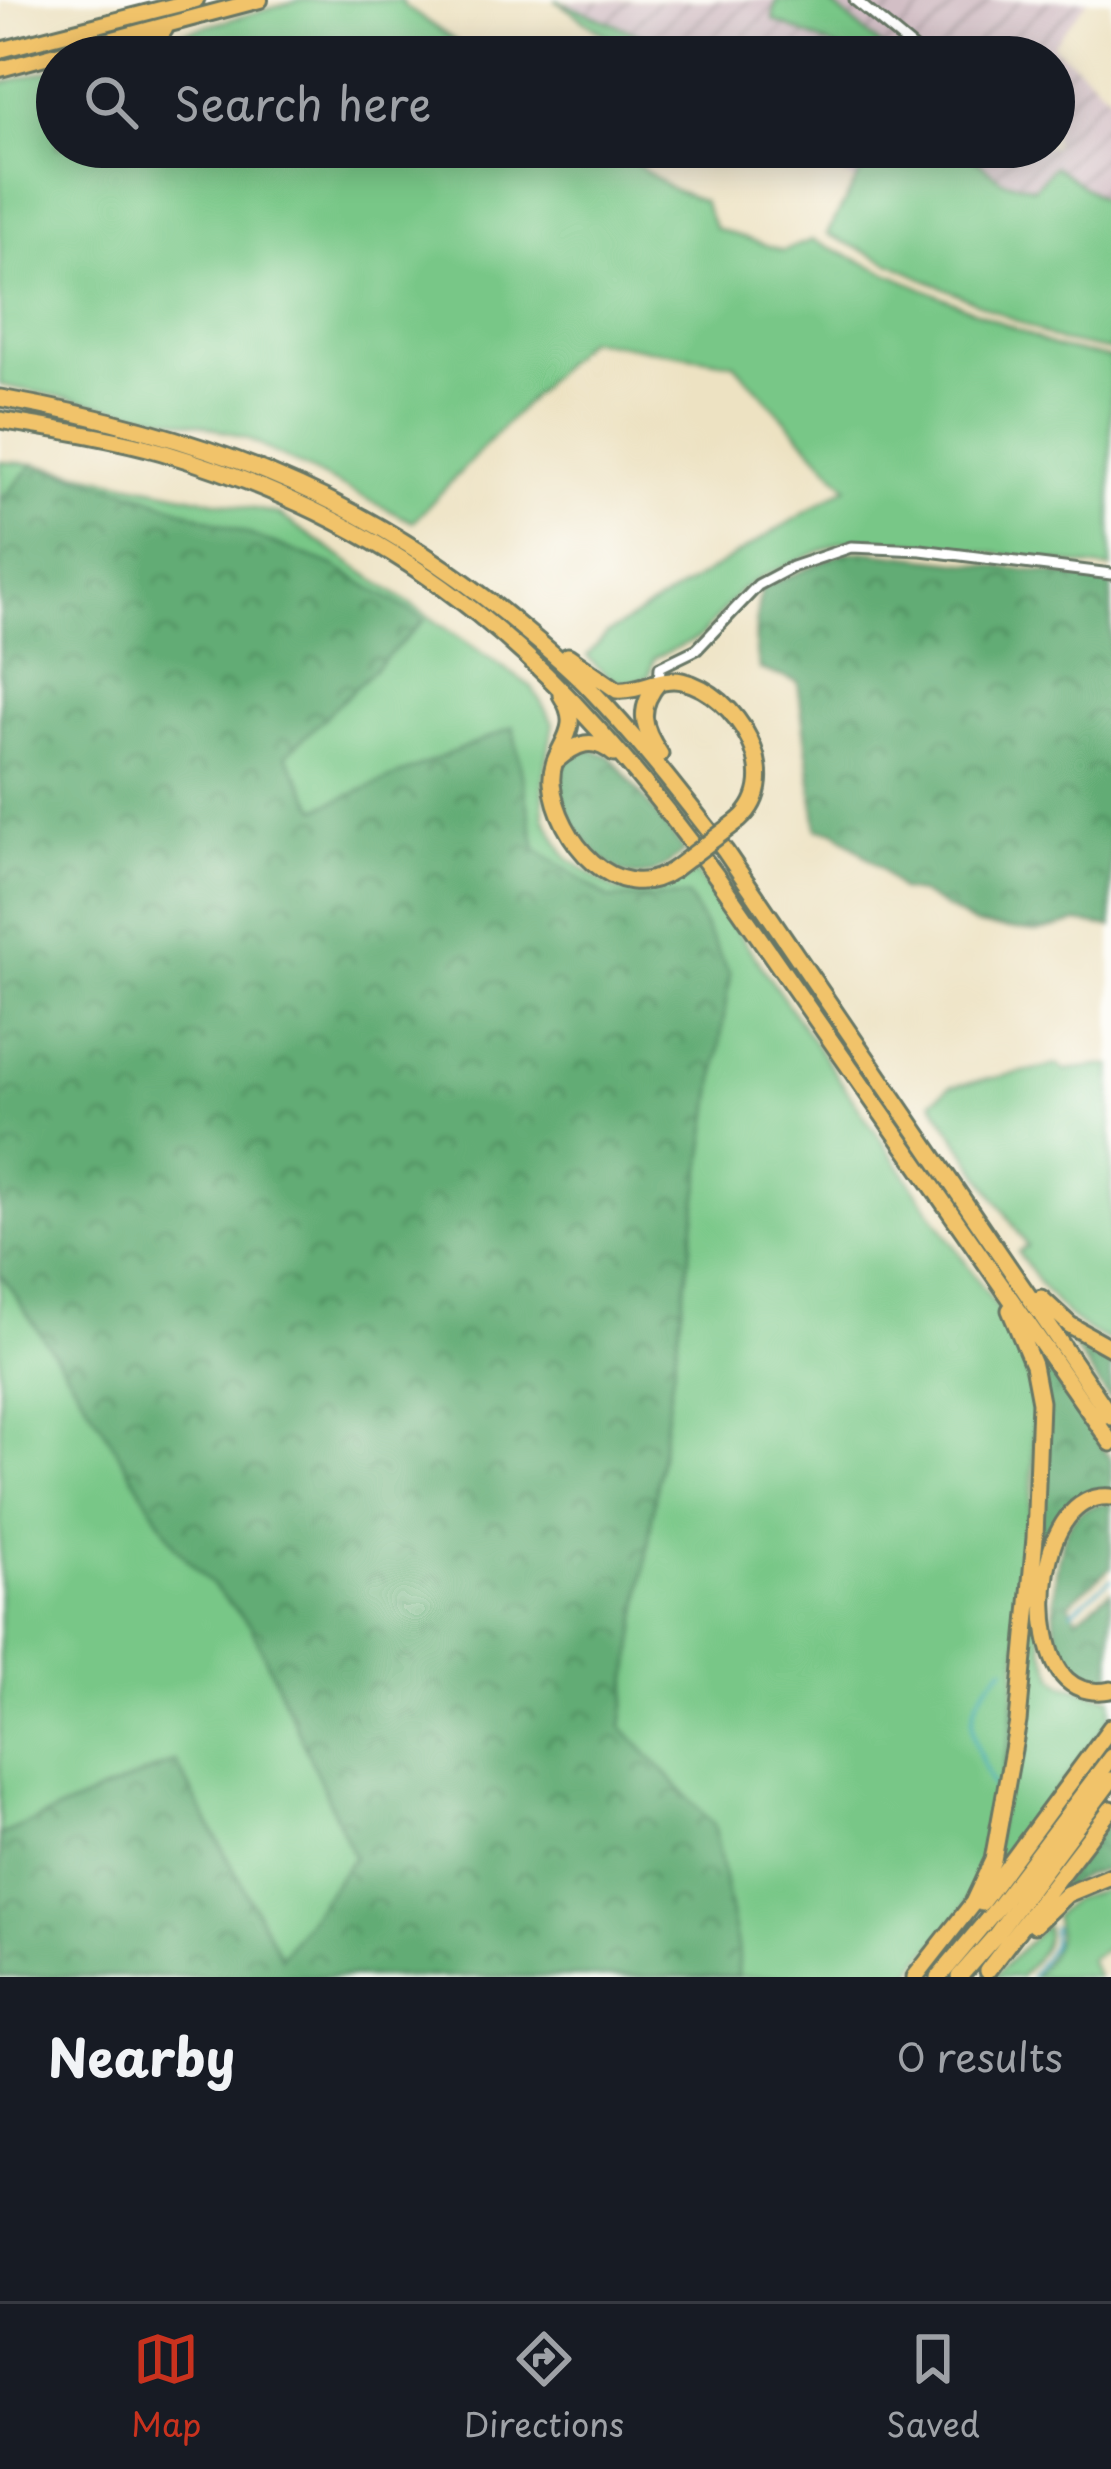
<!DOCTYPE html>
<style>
:root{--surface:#171b24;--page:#20242c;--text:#f1f3f6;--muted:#9ea1a6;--line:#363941;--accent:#c8321e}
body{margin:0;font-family:"Playpen Sans",sans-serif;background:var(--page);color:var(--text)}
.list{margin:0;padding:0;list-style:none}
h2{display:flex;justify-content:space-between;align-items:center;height:156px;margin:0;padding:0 48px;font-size:51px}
h2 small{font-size:39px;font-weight:400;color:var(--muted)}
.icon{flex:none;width:66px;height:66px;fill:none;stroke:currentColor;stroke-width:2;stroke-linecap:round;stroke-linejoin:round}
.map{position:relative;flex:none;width:1111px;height:1977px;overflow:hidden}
.search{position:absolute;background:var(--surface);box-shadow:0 6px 30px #0003;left:36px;right:36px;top:36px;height:132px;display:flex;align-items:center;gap:30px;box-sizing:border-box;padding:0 42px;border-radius:66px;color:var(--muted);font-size:45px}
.sheet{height:324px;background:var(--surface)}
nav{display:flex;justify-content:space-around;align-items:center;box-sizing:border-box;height:168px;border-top:3px solid var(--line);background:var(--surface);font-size:33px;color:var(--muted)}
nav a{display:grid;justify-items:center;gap:6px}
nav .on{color:var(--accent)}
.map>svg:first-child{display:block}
.industrial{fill:url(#industrial-furrows)}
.green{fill:#78c787;stroke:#4c825e;stroke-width:3}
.forest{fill:url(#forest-crowns);stroke:#407454;stroke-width:3}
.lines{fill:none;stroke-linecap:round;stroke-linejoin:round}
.stream{stroke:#3ea8be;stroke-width:3}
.street-casing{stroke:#677766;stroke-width:15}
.primary-casing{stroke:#677766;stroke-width:20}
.highway-casing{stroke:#677766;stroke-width:21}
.street{stroke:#fff;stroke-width:9}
.primary{stroke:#f1c36a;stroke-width:14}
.highway{stroke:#f1c36a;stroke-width:15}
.highway-bridge-casing{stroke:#677766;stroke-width:21;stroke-linecap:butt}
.highway-bridge{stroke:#f1c36a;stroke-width:15}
</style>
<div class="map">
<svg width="1111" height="1977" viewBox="0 0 1111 1977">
<defs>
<pattern id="industrial-furrows" width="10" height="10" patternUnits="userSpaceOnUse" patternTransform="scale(3)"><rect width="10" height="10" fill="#d2bec5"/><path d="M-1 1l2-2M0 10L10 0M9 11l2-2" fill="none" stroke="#aa9ca1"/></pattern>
<pattern id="forest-crowns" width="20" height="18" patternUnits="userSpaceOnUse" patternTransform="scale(3)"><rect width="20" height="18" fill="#62ac74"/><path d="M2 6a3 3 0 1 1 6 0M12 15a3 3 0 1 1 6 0" fill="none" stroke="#508d60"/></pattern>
</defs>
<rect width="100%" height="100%" fill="#fdfcf7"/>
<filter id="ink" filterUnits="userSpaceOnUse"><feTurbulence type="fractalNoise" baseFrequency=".00833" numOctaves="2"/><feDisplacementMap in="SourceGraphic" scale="24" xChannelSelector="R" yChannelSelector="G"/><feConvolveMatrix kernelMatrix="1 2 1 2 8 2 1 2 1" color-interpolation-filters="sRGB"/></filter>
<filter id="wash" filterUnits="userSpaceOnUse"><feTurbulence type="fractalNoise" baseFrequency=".004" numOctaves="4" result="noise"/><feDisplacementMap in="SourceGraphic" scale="48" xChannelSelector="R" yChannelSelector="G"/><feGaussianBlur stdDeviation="2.7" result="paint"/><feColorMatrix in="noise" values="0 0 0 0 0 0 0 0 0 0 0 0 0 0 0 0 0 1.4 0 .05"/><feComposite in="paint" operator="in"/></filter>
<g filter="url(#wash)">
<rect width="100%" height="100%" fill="#ede2c2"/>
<path class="industrial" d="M776,0L773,20L857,57H646L651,40L563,1Z
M827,0H1088L1053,45L1111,96V206L1055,166L1034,188L1002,180L959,147H1054V57H894Z
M798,147H875L855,181Z"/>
<path class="green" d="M301,0H402L404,6L479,57H96Z
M555,0L651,39L646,57H637Z
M776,0H827L894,57H857L773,20Z
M57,68V147H611L672,189L703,201L715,228L783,251L812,240L1059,348L1111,358V569L923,544L864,539L841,542L761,577L742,589L700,637L654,658L649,676C619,690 607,678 587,656L607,634L847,487L734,363L586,339L413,522L245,438L203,425L0,385V84Z
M875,147H959L1002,180L1034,188L1054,166L1111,206V351L1060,341L827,234Z
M0,462L34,464L278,514L532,687L553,723L543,784L544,817L567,858L616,891L662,890L697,873L1015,1334L1026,1359L1034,1412L1032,1487L1011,1730L984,1868L961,1913L906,1977H0Z
M1057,1065L1065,1070L1111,1065V1342C1068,1325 1042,1289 1018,1252L1027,1246L932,1101L950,1087Z
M1035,1591L1043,1649L1055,1677L1064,1685L1111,1697V1718L988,1883Z
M1111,1888V1946L1089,1959L1098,1977H1033C1049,1957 1063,1943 1054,1916L1075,1898Z
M1046,1925C1052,1945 1032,1962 1020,1977H993Z"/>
<path class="forest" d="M34,464L139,494L332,565L425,620L286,755L317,809L513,727L536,849L610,899L688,896L730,974L622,1727L714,1825L739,1957L738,1977L0,1976V1835L175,1761L281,1957L354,1857L251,1626L176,1547L99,1421L0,1273V501Z
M864,551L1111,580V927L1077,922L1036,932L975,925L920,893L900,890L881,868L835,831L817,829L798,682L760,669C752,652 756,608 762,588L843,553Z
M589,749L608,755L617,764L685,851C670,863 656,877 635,876C600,874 553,806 560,773C561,767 566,761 569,756Z
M1059,1325L1087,1344L1111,1352V1402Z
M1042,1359L1111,1460V1491C1053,1485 1044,1548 1039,1592L1035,1360Z
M1111,1503V1567L1069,1603L1077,1618L1111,1591V1685C1094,1684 1080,1684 1069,1670C1046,1641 1051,1542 1076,1515C1084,1506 1099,1505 1111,1503Z
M1111,1818V1868L1084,1876L1054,1894Z"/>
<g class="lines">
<path class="stream" d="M1072,1611L1111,1579
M993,1787C971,1734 957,1710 1005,1667
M1030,1977L1052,1945L1053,1927"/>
</g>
</g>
<g filter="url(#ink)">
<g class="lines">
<g class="street-casing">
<path id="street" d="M855,0L924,57
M659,682L660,667L697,649L758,585L792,567L851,547L921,550L1111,574"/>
</g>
<g class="primary-casing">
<path id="primary" d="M0,50L196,0
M81,53C107,54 156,54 167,25
M0,69L260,0"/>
</g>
<g class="highway-casing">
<path id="highway" d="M0,398C195,433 353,490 508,616C536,640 565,662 590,689C639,740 682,796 725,851L1111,1417
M0,420C53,429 110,437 162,452C421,530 560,664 717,877L1111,1443
M568,656L617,690C639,692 660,676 682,681C736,693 788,777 739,820
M659,682C637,708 642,728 660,754
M561,695C587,734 549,746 552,783C557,839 616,909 673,870
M557,760C577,743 593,736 614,754
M1041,1298L1070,1325L1111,1348
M1111,1497C1037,1491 1027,1643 1067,1680C1079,1691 1096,1693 1111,1690
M981,1903L1111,1727
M1034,1925L1067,1894L1111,1876
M987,1971L1111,1809
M915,1977L973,1903L993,1860L1018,1722L1035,1538L1040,1402L1033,1365L1010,1310
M939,1977L997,1908L1111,1757
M959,1977L995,1936L1111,1780"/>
</g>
<use href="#street" class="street"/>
<use href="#primary" class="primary"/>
<use href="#highway" class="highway"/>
<g class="highway-bridge-casing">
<path id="highway-bridge" d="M673,870L739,820"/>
</g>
<use href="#highway-bridge" class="highway-bridge"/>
</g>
</g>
</svg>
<div class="search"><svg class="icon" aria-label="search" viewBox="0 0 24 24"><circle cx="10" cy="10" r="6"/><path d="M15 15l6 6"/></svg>Search here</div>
</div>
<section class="sheet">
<h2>Nearby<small>0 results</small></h2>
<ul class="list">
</ul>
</section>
<nav>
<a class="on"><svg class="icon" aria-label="map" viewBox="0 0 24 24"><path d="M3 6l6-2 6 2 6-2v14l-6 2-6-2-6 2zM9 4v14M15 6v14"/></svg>Map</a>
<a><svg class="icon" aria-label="directions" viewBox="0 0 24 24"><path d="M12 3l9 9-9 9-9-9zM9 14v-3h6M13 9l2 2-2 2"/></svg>Directions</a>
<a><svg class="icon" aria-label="saved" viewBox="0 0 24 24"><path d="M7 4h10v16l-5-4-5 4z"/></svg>Saved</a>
</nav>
